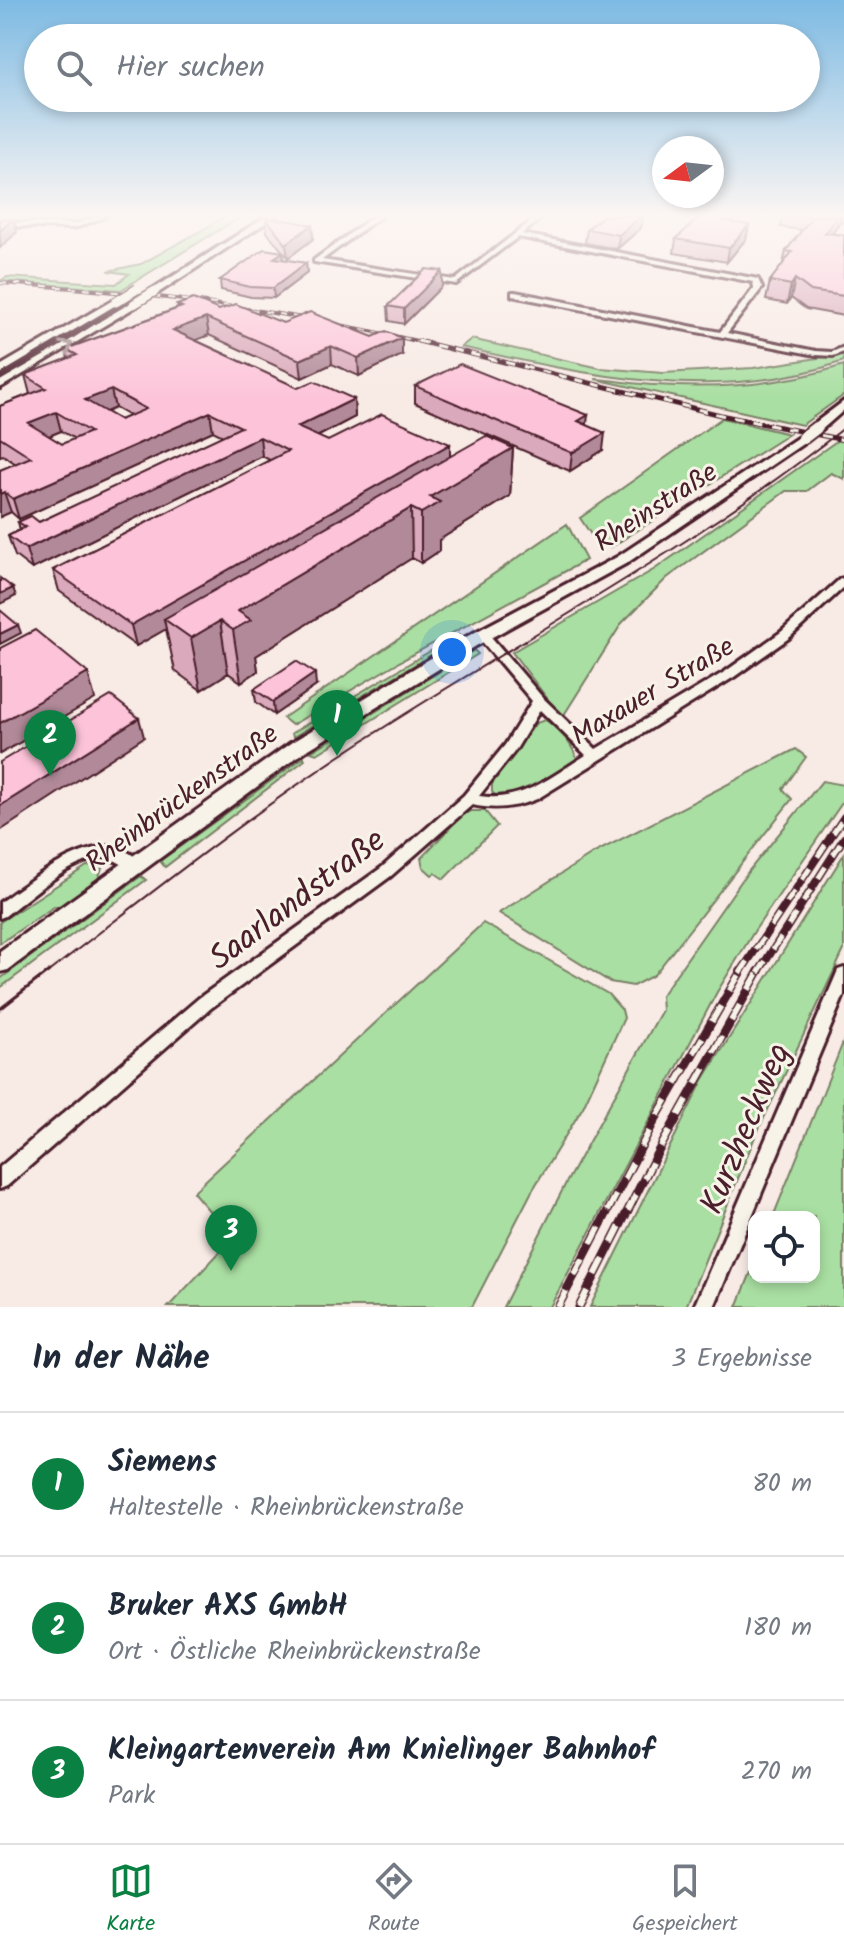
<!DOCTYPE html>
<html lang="de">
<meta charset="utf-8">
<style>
:root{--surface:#fff;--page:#f2f2f3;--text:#1f2937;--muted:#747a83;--line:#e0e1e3;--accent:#0b8043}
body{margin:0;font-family:Kalam,sans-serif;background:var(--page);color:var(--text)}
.controls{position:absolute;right:24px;bottom:24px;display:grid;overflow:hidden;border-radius:16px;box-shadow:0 4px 12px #0003}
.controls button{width:72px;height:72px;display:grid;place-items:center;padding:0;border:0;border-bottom:2px solid var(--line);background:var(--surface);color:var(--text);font:40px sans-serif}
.compass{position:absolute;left:652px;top:136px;width:72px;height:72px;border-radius:50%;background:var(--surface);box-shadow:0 4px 12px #0003;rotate:255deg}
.you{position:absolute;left:452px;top:652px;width:28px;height:28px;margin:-20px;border:6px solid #fff;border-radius:50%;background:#1a73e8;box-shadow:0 0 0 12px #1a73e833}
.badge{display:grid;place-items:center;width:52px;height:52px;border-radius:50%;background:var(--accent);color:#fff;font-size:26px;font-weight:700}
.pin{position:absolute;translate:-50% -66px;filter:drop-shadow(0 2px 4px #0008)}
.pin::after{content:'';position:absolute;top:42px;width:28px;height:24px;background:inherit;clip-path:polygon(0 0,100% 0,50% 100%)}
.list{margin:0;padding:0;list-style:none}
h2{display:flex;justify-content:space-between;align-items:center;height:104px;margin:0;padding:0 32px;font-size:34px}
h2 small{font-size:26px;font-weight:400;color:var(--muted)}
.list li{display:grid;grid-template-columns:52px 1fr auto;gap:24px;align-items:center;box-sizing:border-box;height:144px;padding:0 32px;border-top:2px solid var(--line)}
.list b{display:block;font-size:30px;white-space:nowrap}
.list p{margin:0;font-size:26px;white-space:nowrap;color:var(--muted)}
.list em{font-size:26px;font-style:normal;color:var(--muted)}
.icon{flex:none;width:44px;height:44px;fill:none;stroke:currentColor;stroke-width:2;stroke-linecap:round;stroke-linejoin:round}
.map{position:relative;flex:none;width:844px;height:1307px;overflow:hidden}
.search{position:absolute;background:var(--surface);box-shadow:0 4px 12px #0003;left:24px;right:24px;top:24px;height:88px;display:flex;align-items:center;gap:20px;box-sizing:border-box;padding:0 28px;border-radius:44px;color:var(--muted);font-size:30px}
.sheet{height:536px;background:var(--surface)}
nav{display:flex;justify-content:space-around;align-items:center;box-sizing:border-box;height:112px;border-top:2px solid var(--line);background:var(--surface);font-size:22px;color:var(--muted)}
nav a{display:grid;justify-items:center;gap:4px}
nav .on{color:var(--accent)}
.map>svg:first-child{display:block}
.green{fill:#a9dfa2;stroke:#7a7f66;stroke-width:2}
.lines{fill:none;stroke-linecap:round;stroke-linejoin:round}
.minor-casing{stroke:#4a1f2b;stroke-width:6}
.secondary-casing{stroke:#4a1f2b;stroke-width:6}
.minor{fill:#f7f3e8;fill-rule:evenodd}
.secondary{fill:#f7f3e8;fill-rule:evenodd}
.tram-far1{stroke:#4a1f2b;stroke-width:2}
.tram{stroke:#4a1f2b;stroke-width:3}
.rail-far3-casing{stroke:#4a1f2b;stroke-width:4}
.rail-far2-casing{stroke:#4a1f2b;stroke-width:5}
.rail-far1-casing{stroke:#4a1f2b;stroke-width:8}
.rail-casing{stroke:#4a1f2b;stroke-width:9}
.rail-far3{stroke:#f7f3e8;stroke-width:2;stroke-dasharray:7;stroke-linecap:butt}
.rail-far2{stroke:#f7f3e8;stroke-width:3;stroke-dasharray:9;stroke-linecap:butt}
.rail-far1{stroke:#f7f3e8;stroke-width:5;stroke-dasharray:14;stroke-linecap:butt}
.rail{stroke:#f7f3e8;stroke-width:6;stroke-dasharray:18;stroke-linecap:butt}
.secondary-bridge-far1-casing{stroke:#4a1f2b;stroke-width:12;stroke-linecap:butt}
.secondary-bridge-casing{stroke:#4a1f2b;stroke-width:16;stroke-linecap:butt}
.secondary-bridge-far1{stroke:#f7f3e8;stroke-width:9}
.secondary-bridge{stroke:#f7f3e8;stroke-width:12}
.wall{fill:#daa9bb;stroke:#4a1f2b;stroke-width:2;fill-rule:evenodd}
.shaded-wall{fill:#b18998;stroke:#4a1f2b;stroke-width:2}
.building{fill:#fdc4d9;stroke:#4a1f2b;stroke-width:2;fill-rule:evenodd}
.oneway{stroke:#a0898a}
.labels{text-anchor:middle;stroke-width:6;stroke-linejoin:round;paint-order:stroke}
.street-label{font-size:28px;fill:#4a1f2b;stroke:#f7f3e8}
.near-street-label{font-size:34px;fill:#4a1f2b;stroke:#f7f3e8}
</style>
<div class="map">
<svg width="844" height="1307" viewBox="0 0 844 1307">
<rect width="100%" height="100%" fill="#f8eae5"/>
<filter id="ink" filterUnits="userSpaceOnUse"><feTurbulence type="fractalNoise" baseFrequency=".0125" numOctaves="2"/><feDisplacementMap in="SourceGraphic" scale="16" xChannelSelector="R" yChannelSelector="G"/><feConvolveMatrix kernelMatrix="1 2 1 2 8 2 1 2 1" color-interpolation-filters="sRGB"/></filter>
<g filter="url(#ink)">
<path class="green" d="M227,216H242L121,290L0,281L7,277L116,284L129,274L108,271L141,264Z
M471,339L600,368L663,373L753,368L844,354V361C719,405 585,375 461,347Z
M844,365V395L802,425L595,379C614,380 635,384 655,385C718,389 784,385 844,365Z
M722,418L789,434L611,547L594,539L580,518Z
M838,440L844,442V479L831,473L807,491H786L667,578L622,623L562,718L512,652L655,569Z
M567,524L586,560L399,662L292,725L283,718Z
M459,634L461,637L293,737L292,733Z
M474,650L478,654L317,754L311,752Z
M545,720C557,725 575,748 577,760L519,795L498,798L492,792V784L536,723Z
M796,749L806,757L783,789L792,799L654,975L633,986L610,982L499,913L594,853Z
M304,757L305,760L165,867L160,861Z
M822,781L844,785V800L755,930L717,992L550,1307H503L566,1183L662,1010L661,996L747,873Z
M471,811H485L497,826L444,879L435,873L432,875L423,867L421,858L463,814Z
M844,854V950L754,1139L686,1307H590L703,1080Z
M96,863L102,868L95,886L65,907L55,906L0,943V922L87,866Z
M141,876L146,880L0,988V979Z
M483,923L608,994L622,1010L624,1018L583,1107L532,1191L472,1307H168L236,1235L224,1228L193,1192Z
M844,1040V1307H737L754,1265V1277H814V1217H773Z"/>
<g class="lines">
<g class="minor-casing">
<path id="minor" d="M99,216H107L75,228L0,226V222L74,224Z
M374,216H381L322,260L455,280L538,216H544L522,234L758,279L762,288L727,333L816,351L832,352L844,347V352L833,356L816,355L512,296V292H515L720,332L754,288L753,282L518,237L456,284L314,262V260Z
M844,578V587L789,638L734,677L537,799C515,808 495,810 472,805L391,876L211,1008L7,1186L0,1189V1167L199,998L381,868L427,828L464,795L505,745L532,701L479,638L477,635L479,632H487L543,698L596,749L726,671L781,632L840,579ZM540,710L586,755C552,776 522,803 479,796L515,751Z
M104,846C118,848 133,851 141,864L139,868C126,871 118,858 104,858C72,858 30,897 5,916L0,918V902C33,879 63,854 104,846Z
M844,968V995L714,1307H694L836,975L838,970Z"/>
</g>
<g class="secondary-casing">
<path id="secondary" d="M267,216H276L158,293L150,291Z
M113,300L121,302L0,374V366Z
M134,301L139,304L137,306L0,388V380Z
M844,401V410L820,431H812V425Z
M803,434L807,435V441L627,563L476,646L304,752L8,970L0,972V951L292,742L464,638L617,557Z"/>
</g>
<use href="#minor" class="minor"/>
<use href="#secondary" class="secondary"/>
<path class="tram-far1" d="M0,380L64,343L263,216
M47,973C149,895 250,814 358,744C521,638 692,549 844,428"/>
<path class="tram" d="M0,1009L49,971"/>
<g class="rail-far3-casing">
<path id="rail-far3" d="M0,283C144,291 285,311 426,343"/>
</g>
<g class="rail-far2-casing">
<path id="rail-far2" d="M418,341L725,416L844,440"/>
</g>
<g class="rail-far1-casing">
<path id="rail-far1" d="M740,973L844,817
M758,973L844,838"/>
</g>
<g class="rail-casing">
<path id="rail" d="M558,1307L656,1118L741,971
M579,1307L655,1157L759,971"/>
</g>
<use href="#rail-far3" class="rail-far3"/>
<use href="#rail-far2" class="rail-far2"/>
<use href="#rail-far1" class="rail-far1"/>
<use href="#rail" class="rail"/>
<g class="secondary-bridge-far1-casing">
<path id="secondary-bridge-far1" d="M116,302L137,289
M134,304L155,291"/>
</g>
<g class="secondary-bridge-casing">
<path id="secondary-bridge" d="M803,438L816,428"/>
</g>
<use href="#secondary-bridge-far1" class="secondary-bridge-far1"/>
<use href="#secondary-bridge" class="secondary-bridge"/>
</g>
<path class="wall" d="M603,216H643L641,228L617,249L585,243L587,229Z
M700,216H739L732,223L749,225L746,239L727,262L674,253L676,239Z
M783,216H844V223L840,222L832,234L844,235V316L806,309L791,298L787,304L766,300L770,281L783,264L786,251L802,230L780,227Z
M266,218L312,225L313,239L288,258L283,252V259L306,263L307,273L274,298L251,297L221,290L220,280L283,252L267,232Z
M442,271V286L404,324L389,321L388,306Z
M177,305L219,310L283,323L402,355L359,376L332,364L302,378L209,335L195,340L298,388L354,399L355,417L317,437L328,441L450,444V456L513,448L510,496L439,540V551L421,563L412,558L256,656L258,671L241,682L228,673L201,690L175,671L166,629L136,646L59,591L53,570L270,460L262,456L32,569L15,556L8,536L20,530L18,522H39L223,436L213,431L19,519L11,512L0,517V470L16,464L3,455L0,456V406L30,394L25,375L68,359L66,349L178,308ZM115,408L129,416L120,420L106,412ZM61,431L75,439L62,444L49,436Z
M415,386L587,425L603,450L570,471L415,403Z
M316,686L274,715L256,702L254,689Z"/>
<path class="shaded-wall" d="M641,216H643L641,228L617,249L619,235Z
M728,216H739L721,234L723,221Z
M837,216H841L839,223L821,250L825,233Z
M13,219L17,232L0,248V231Z
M312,225L313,239L288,258L286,244Z
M749,225L746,239L727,262L729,248Z
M283,252L284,261L274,258Z
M306,263L307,273L274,298L273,288Z
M442,271V286L404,324V309Z
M795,279L791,298L787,304L791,285Z
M206,318L209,335L176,348L173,330Z
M402,338V355L359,376L358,358Z
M331,346L332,364L302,378L300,360Z
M111,390L115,408L90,419L85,400Z
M354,399L355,417L299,446L297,427Z
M56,412L61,431L34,442L28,423Z
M210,412L213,431L19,519L13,499Z
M588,415L586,432L578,421Z
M605,433L603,450L570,471L572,453Z
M260,437L262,456L32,569L26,549Z
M450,444V464L164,619L166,629L136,646L131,625Z
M513,448L510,496L439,540V551L421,563V513L430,497Z
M4,492L11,512L0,517V494Z
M411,508L412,558L256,656L258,671L241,682L233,630L238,611Z
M13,588L16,596L0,604V594Z
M220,621L228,673L201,690L191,638Z
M18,625L21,633L0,644V634Z
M88,673L95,699L0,754V723Z
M315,673L316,686L274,715L273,702Z
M139,718L144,737L0,831V806Z"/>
<path class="building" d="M603,216H641L619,235L587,229Z
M700,216H728L723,221L749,225L729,248L676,239Z
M813,216H837L825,233L844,235V296L811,291L795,279L791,285L770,281L792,252L786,251Z
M266,218L292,221L312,225L286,244Z
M0,219H13L0,231Z
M264,249L283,252L274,258L306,263L273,288L250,287L220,280Z
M426,269L442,271L404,309L388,306Z
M193,299L219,310L236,304L283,323L310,312L373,337L386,331L402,338L358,358L331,346L300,360L206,318L173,330L298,388L314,381L354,399L297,427L328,441L382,414L450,444L131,625L53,570L288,451L260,437L26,549L8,536L26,527L18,522L31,516L39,522L241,427L210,412L13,499L4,492L0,494V470L31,457L0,437V406L46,388L25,375L77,355L66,349L182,307L177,305ZM111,390L146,409L120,420L85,400ZM56,412L90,432L62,444L28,423Z
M460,364L588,415L578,421L605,433L572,453L415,386Z
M486,436L513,448L430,497L440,502L421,513L411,508L238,611L251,620L233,630L220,621L191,638L164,619Z
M0,578L13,588L0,594Z
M0,610L18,625L0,634Z
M35,630L88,673L0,723V648Z
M296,661L315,673L273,702L254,689Z
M111,696L139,718L0,806V762Z"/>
<defs><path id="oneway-chevron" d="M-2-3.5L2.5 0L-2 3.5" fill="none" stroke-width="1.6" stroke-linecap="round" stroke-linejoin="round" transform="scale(2)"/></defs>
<use class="oneway" href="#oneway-chevron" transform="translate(67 346) rotate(-31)"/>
</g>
<linearGradient id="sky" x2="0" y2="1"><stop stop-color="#7dbae3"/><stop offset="0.54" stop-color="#fcf6f3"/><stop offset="1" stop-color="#fcf6f3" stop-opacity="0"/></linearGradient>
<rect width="844" height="399" fill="url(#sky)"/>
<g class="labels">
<g class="street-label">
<text transform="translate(655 506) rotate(-33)" y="10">Rheinstraße</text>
<text transform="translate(652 690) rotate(-31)" y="10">Maxauer Straße</text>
<text transform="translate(181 797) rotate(-36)" y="10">Rheinbrückenstraße</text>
</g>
<g class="near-street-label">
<text transform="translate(296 898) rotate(-37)" y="12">Saarlandstraße</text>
<text transform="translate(744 1128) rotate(-67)" y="12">Kurzheckweg</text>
</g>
</g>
</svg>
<div class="controls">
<button><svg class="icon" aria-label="locate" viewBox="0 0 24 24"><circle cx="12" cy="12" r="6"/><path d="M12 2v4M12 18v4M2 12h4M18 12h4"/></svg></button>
</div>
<svg class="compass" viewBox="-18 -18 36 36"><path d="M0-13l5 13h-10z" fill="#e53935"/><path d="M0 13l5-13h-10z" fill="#747a83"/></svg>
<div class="you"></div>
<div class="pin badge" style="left:337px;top:756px">1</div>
<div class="pin badge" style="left:50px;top:776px">2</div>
<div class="pin badge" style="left:231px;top:1271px">3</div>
<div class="search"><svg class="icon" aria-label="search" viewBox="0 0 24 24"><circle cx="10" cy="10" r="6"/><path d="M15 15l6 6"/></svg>Hier suchen</div>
</div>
<section class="sheet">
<h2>In der Nähe<small>3 Ergebnisse</small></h2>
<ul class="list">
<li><span class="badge">1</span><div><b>Siemens</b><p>Haltestelle · Rheinbrückenstraße</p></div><em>80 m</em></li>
<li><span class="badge">2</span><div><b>Bruker AXS GmbH</b><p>Ort · Östliche Rheinbrückenstraße</p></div><em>180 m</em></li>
<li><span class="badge">3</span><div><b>Kleingartenverein Am Knielinger Bahnhof</b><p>Park</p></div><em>270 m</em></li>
</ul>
</section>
<nav>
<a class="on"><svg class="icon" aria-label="map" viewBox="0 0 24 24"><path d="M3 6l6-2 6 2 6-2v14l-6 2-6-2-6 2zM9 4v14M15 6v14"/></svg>Karte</a>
<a><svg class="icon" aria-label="directions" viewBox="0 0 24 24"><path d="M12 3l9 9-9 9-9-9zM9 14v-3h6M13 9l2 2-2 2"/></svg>Route</a>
<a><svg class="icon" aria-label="saved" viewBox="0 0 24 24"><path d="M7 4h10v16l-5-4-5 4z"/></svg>Gespeichert</a>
</nav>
